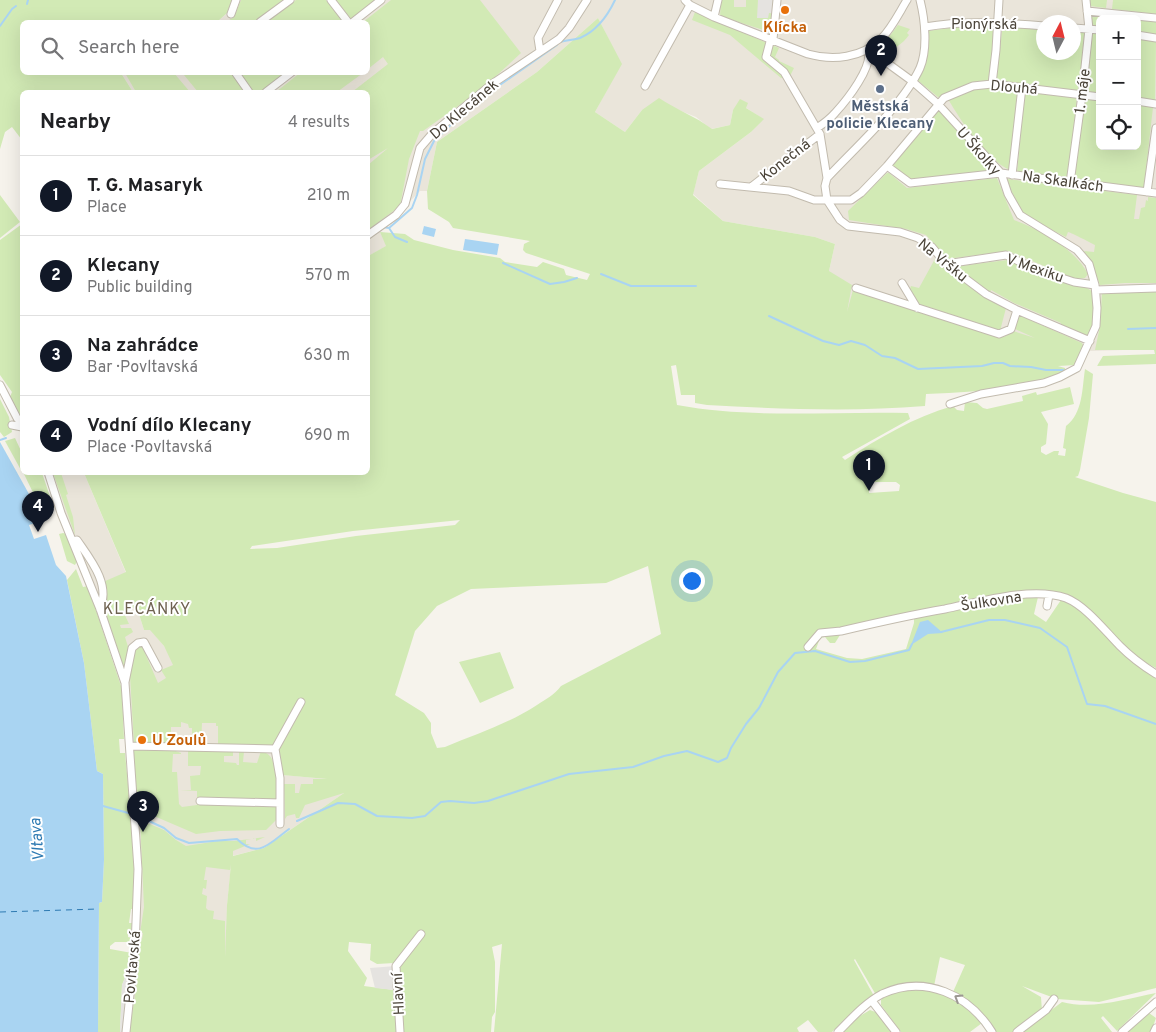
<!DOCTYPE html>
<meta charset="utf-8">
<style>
:root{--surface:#fff;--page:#f2f2f2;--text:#202124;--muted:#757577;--line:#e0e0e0;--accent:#111827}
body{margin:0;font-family:Overpass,sans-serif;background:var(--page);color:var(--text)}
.controls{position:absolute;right:15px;top:15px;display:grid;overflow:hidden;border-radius:8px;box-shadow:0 5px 20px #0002}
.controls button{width:45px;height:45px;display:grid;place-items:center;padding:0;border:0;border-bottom:1px solid var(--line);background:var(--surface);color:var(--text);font:25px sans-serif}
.compass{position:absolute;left:1036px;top:15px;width:45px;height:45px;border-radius:50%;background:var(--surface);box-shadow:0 5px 20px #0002;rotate:7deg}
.you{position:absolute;left:691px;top:580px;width:18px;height:18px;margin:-12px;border:4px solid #fff;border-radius:50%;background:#1a73e8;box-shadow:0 0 0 8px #1a73e833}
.badge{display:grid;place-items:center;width:32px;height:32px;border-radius:50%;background:var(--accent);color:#fff;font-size:16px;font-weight:700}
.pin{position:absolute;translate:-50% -41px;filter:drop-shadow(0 1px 2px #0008)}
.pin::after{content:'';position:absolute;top:26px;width:18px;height:15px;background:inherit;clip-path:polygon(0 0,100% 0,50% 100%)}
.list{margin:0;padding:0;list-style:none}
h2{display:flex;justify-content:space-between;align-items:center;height:65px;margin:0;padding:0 20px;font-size:21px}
h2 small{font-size:16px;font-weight:400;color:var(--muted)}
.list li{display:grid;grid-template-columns:32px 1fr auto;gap:15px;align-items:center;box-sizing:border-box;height:80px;padding:0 20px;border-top:1px solid var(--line)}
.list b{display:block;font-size:19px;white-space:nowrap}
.list p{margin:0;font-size:16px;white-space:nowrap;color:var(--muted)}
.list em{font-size:16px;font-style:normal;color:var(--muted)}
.icon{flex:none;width:28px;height:28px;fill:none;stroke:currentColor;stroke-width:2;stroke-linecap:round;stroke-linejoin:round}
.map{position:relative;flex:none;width:1156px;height:1032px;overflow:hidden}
.search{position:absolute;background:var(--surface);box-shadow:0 5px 20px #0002;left:20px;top:20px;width:350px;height:55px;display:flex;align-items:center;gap:12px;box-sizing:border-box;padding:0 18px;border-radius:8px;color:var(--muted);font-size:19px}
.panel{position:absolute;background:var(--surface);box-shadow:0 5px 20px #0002;left:20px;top:90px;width:350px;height:385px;border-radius:8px}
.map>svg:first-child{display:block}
.residential{fill:#eae5da;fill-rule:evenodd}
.green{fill:#d2eab5;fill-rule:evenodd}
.parking{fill:#e5e3e0}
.water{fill:#a9d4f2}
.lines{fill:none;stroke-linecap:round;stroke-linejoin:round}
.stream{stroke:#a9d4f2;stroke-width:2}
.ferry{stroke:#2e7ab2;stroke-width:1;stroke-dasharray:6 5;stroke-linecap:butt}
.minor-casing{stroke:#c2bbae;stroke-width:9}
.minor{stroke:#fff;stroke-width:7}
.oneway{stroke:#9c9892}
.food-dot{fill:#e8710a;stroke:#fff;stroke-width:2}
.service-dot{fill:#5c6f8a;stroke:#fff;stroke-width:2}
.labels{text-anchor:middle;stroke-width:4;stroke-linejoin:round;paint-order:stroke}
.street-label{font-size:15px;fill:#4b4439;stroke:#fff}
.food-label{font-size:15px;font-weight:bold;fill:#c56008;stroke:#fff}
.service-label{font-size:15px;font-weight:bold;fill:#4e5e75;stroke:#fff}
.neighbourhood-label{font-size:16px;letter-spacing:1px;fill:#6e6250;stroke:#fff}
.water-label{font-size:16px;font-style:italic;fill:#2e7ab2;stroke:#fff}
</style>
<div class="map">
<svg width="1156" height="1032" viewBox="0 0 1156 1032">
<rect width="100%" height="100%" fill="#f6f3ec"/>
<path class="residential" d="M232,0H1156V349L1090,351L1076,365L843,326L829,271L835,244L815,237L723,221L693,194L699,171L751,132L763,119L745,107L733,110L730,125L711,129L696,117L676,109L642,110L625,132L595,112L621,64L598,18L537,72L437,142L427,191H420L380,232L387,246L368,256V92H133L121,73L368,72V22H217L227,13ZM1100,19H1137V146H1100ZM1044,22H1074V52H1044Z
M43,473H84L126,573L144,630L150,629L164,646L202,715L277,749L283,775L360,782L264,848L232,856L227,905L226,952L224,970L201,1032H122L130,960L135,874L122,681Z"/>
<path class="green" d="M0,0H232L227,13L217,22H22V72L121,73L133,92H22V140L12,127L5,132L0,149Z
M241,0H283L255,22H226L234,17Z
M296,0H326L344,22H266Z
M336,0H376L352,20Z
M391,0H480L521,53L482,89L423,131H420L409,159L400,206L368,230V165L388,148L368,160V92H352L388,64L383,57L368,69V22H363Z
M721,0H734V7H746V0H769L757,18H768V13H772L769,32L720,16Z
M1089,0H1107L1106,8L1090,6Z
M1113,0H1156V14L1112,9Z
M695,12L779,48L775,57L779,60V61L794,68L790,76L781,78L730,35L692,20Z
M1092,13L1156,19V35L1137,33V19H1100L1099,28L1092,24Z
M598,18L622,64L595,112L625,132L642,110L659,98C677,110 695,116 712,129L730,125L733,110L740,99L748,103L746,108L764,119L751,132L699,171L693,195L723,221L815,237L835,244L829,271L852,285L847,312L853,290L1004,337L1013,331L1035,338L1015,329L1019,315L1082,343L1084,348L1076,365L1058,366L1065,368V372C1021,389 972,392 926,394L925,406C853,412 780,409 707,405L695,403V395H681L676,365L671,366L677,405C752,419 831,411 908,413L910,419L842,457L845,460C879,438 914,417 953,406L957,410L964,411L965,402L977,403L983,408L987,409L1023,401L1022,396L1036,392L1037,395L1070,387L1074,404L1041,412L1048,424L1046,444L1041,447V452L1046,455L1054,451H1059L1058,455L1065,456L1066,449L1063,448L1066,426C1083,413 1082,389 1085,369L1093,374L1089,418L1080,470L1078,476L1075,477L1123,493L1156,502V668L1121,650L1156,677V988L1099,1002L1057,999L1022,986L1041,997L1042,1011L1013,1032H995L975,1007L953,992L965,965L940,957L934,986L876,995L855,959L854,960L874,996L850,1014L832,1032H818L808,1020L797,1028L799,1032H494L502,944L492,947L495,962V1012L492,1017L491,1032H129L136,990L140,939H142L143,933H140L144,907L140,820L164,830L176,840L186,846L218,841H234L265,837L256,841V838L246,840V844H250L233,851V856L264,848L344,793L305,805L299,818H296L295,814L287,816L285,819L284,784H295V793H299L301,784H313V779H327L282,775L279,748L276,746H218V726H216V723H202L201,745H188V740H192V728H189L188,724L181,722V727H171V740H180V745L134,744L130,676L133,649L142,645L148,651L145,653L158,683L166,678L161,670L173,665L164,646L150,630H144L138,611L132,607L123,611L129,624L120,625L121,628H131L133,632L125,637L129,650L124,673L98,593L100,591L97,582L100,581L103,582L126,572L84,473L368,472V256L386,246L380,232L405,234L414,240L453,250L500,258L505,262L537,267L543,262L564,269L566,275L587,280L590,274L526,253L523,250L524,244L530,241L453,228L449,222L428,209L427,191L437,142L537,72ZM874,482H896L900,485L899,491L869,493V489ZM460,520L455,525L356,536L277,548L250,549L252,546L353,531ZM648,566L661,634L561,686C554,695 546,699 537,705C508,724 476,734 445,747L437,748L431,733V723L424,713L395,695L415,631L437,606L471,589L606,583ZM1038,597L1061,600L1046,622L1034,614ZM914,618V623L906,649L862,659L847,658L816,649L820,638L825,637L830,643H835L840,635L851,632ZM231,864L227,905L225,957V921L213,919L214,911L208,910L206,908L207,896L202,894L203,888L206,889L207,880H204L206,867L230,870ZM349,942L371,944L370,960L377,964L394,963V990L364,986L367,978L348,951Z
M898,25L910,29L907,33L909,35C903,44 891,52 880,52L879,50Z
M966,26L997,27L990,81C972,82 956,87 942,98L938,97L916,79L927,31Z
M1006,27L1043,30L1044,52H1074V31L1086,32L1079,92L996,82L1002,31Z
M1092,33L1100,34V94L1085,92Z
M1137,39L1156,41L1155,101L1137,99Z
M189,72L231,73L246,92H198L184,75Z
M301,72H363V73L337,92H276Z
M125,73H174L190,92H136Z
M238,73H285L260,92H253Z
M989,87L1019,90L1010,170C986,160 961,121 948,99L974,88Z
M1025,91L1077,98L1068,178L1017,172Z
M1084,98L1100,100V146H1137V105L1153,107L1144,188L1073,179Z
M939,109L990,165L991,172L912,181L891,165Z
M887,173H889L907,188L997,178L1014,220C1041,230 1075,249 1088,274L1085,278L1075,279L1008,251L947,259L926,235L906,229L849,220L848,211Z
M1008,179L1137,195L1134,219H1139L1141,208L1145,207L1146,200L1148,201V197L1156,198V283H1125L1100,285L1092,264L1084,251L1094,252L1095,245C1093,244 1072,233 1068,232L1066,237L1024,216L1007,182Z
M0,195L20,222L0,238Z
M22,224V417L18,412L10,397L12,392L0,375V240Z
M936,257L948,271L1006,308L1000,331L919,307L909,291L911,286L919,288Z
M1007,260L1051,278L1087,288L1093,292V325L1091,334L1086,336L1060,326L1061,323L1014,303L991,290L990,293L952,267Z
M1156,290V364L1097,366L1103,356L1155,354L1154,350H1095L1100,326L1102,292Z
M0,399L9,417L12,432L4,437L0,432Z
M15,438L22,453V472L5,441Z
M23,472L42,473L54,508L43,513Z
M53,473H61L68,494L66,495L73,517L75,535Z
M63,533L67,534L78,559L75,565L67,561L59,534Z
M76,569L83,587L88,586L122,689L124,739H119L120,753H125L136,868L135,909H131L129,923H132L131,931H128V937L132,938V942H115L110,946V949L132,953L131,963L122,985L120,1032H98L99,903L102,902L104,860L103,774L97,771L84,663L67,580Z
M500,652L514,688L480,703L459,662Z
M134,749L173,750L181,753V754H173L172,772H177L179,804L182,807L197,805V791L180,790H191L190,776L200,775L201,766H188V750L233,751V756H224V762L236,763L237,765H239V751H244L243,762L257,763L261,751C275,755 273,764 276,777H277V819L266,830L220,831L196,834L147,813L137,805L132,750Z
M914,989C947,991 959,1001 982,1023L970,1032H901L881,1005V1000C888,992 903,991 914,989Z
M1156,993L1117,1031L1103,1016L1101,1018L1112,1032H1022L1062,1002C1093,1010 1125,999 1156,993Z
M870,1010L878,1013L891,1032H843L855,1019Z
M1149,1013L1156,1018L1151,1032H1127Z"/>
<path class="parking" d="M758,0H779V14L769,13L768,18H757Z
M131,963L122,1032H120L122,985Z
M396,966L394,990L375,988L370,968Z"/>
<path class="water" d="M424,226L436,229L434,237L422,234Z
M465,239L499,244L497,255L463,250Z
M0,442L29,494L41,521L29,525L34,539L46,535L56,565L66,576L84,663L97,771L103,774L104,860L102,902L99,903L98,1032H0Z
M928,620L943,633L928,634L911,645L920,622Z"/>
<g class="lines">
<path class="stream" d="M27,4L28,0
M0,26L12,9L16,6
M560,42C567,40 574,40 580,38C596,31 608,15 615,0
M477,101L557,45
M383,227L389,228L395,237L407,242
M389,228L412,208L417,195L425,159L434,141L467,109
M503,263L550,284L564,282L577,278
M601,274L631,286H696
M769,316L823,341L839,345L851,341L865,345L882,356L895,358L918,369L982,366L994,363H1003L1010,366L1031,367L1046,370H1063
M1128,329L1156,328
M0,440L6,438
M941,632L989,620H1005L1040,628L1067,647L1087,704L1105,706L1156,724
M103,806L132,814
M136,815L164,828L176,838L189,843L237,839C258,860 270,843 289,829
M297,821L338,803L355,804L377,816L412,818L425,816L441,802L450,801L474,803L488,801L569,774L633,767L664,756L687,751L718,762L727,758L731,748L746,724L759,708L778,672L795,653L815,651L850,662L865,661L909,650L912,644"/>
<path class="ferry" d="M0,912L98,909"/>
<g class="minor-casing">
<path id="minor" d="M331,0L348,22
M685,0L690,5L714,17L808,54C833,61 862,58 881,39C892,28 899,13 907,0
M1087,11L1156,18
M231,14L236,0
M714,17L718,0
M260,22L290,0
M353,22L381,0
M925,27C964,20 1004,23 1044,26
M1074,28L1100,30
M1137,35L1156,38
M771,38L766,57L784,72L820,134L827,178L825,186L827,200L840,220L848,226L900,232L918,238L932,247L946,264L986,294L1017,310L1090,341
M773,39L777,0
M868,49L912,81L938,104L1001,173L1008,194L1020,215L1077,250L1089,264L1095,285L1097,308L1096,326L1077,368L1060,377L1044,383L981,394L950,404
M540,51L538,38L558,0
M235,72L249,92
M992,84L996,50L999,0
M645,86L690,5
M266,92L292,72
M1137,101L1156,104
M817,128C823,124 830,119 835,113C847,100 874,66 868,49
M887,166L910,183L1001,173L1156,193
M1012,175L1022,87
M827,178C855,148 903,105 920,68C928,49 925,20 920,0
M1070,183L1082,95L1089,29L1086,0
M720,184L789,191L814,200H851L861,193L887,166L944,98L973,86L992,84L1100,97
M751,187L820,134
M1147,192L1156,128
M368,235L396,215L405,204L420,148L432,134L492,84L559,39L569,28L587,0
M946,264L1006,255L1035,269L1074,282L1095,285
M902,283L917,308
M856,288L999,334L1011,329L1017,310
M1096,290L1156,288
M0,385L17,418L22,424
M12,425L22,427
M48,472L61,513L100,609L125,683L138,869L135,948L126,1032
M73,541L77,540C90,559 111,584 100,609
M1047,606L1049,595
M808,647L820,633L841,631C875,623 910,615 945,609C979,602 1032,586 1066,598C1086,606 1105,631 1120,646C1131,657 1143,666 1156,674
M125,682L132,648L138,643L144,642L158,668
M130,746L275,749
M200,801L280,803
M280,824V778L275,749L301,702
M872,1001L896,1032
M400,1032L396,966L421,934
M838,1032C852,1018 865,1003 882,994C925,974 969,995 992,1032
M1017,1032L1046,1010L1054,999
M1122,1032L1156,1002
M1154,1032L1156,1028"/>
</g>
<use href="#minor" class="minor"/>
</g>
<defs><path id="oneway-chevron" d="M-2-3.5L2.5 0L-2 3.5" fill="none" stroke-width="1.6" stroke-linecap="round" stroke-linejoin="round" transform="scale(1.25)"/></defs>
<use class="oneway" href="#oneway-chevron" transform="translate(958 998) rotate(-148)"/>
<g class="food-dot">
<circle cx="785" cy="10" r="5"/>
<circle cx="142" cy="740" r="5"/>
</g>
<circle class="service-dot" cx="880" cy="89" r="5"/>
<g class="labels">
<g class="street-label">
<text x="984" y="29">Pionýrská</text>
<text transform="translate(1014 87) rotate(5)" y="5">Dlouhá</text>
<text transform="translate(1082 91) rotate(-83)" y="5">1. máje</text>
<text transform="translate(464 109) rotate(-40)" y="5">Do Klecánek</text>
<text transform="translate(979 151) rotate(49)" y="5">U Školky</text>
<text transform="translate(785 160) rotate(-38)" y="5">Konečná</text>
<text transform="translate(1063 181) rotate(8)" y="5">Na Skalkách</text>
<text transform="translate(943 260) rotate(39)" y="5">Na Vršku</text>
<text transform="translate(1035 268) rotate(19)" y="5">V Mexiku</text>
<text transform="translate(991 601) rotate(-9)" y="5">Šulkovna</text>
<text transform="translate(132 967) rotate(-85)" y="5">Povltavská</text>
<text transform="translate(398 994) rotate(-93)" y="5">Hlavní</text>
</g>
<g class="food-label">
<text x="785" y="32">Klícka</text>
<text x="152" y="745" text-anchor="start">U Zoulů</text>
</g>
<g class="service-label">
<text x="880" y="111">Městská<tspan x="880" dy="17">policie Klecany</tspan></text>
</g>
<g class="neighbourhood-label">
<text x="147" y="614">KLECÁNKY</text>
</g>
<g class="water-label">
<text transform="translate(36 840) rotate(-95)" y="6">Vltava</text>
</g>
</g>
</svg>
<div class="controls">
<button>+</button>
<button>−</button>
<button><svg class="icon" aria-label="locate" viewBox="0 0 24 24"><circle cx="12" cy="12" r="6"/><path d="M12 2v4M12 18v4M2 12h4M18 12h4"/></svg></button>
</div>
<svg class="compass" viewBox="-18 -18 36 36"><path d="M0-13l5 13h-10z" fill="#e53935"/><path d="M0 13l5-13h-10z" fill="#757577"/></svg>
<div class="you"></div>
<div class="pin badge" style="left:869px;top:491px">1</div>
<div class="pin badge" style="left:881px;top:76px">2</div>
<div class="pin badge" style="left:143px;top:832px">3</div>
<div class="pin badge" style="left:38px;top:532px">4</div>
<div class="search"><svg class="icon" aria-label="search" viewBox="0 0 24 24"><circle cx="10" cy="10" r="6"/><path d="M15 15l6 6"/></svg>Search here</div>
<section class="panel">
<h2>Nearby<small>4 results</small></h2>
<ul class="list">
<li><span class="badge">1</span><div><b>T. G. Masaryk</b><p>Place</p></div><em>210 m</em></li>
<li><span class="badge">2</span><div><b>Klecany</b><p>Public building</p></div><em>570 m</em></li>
<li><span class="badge">3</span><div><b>Na zahrádce</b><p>Bar · Povltavská</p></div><em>630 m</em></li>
<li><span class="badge">4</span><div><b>Vodní dílo Klecany</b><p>Place · Povltavská</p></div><em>690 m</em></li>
</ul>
</section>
</div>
